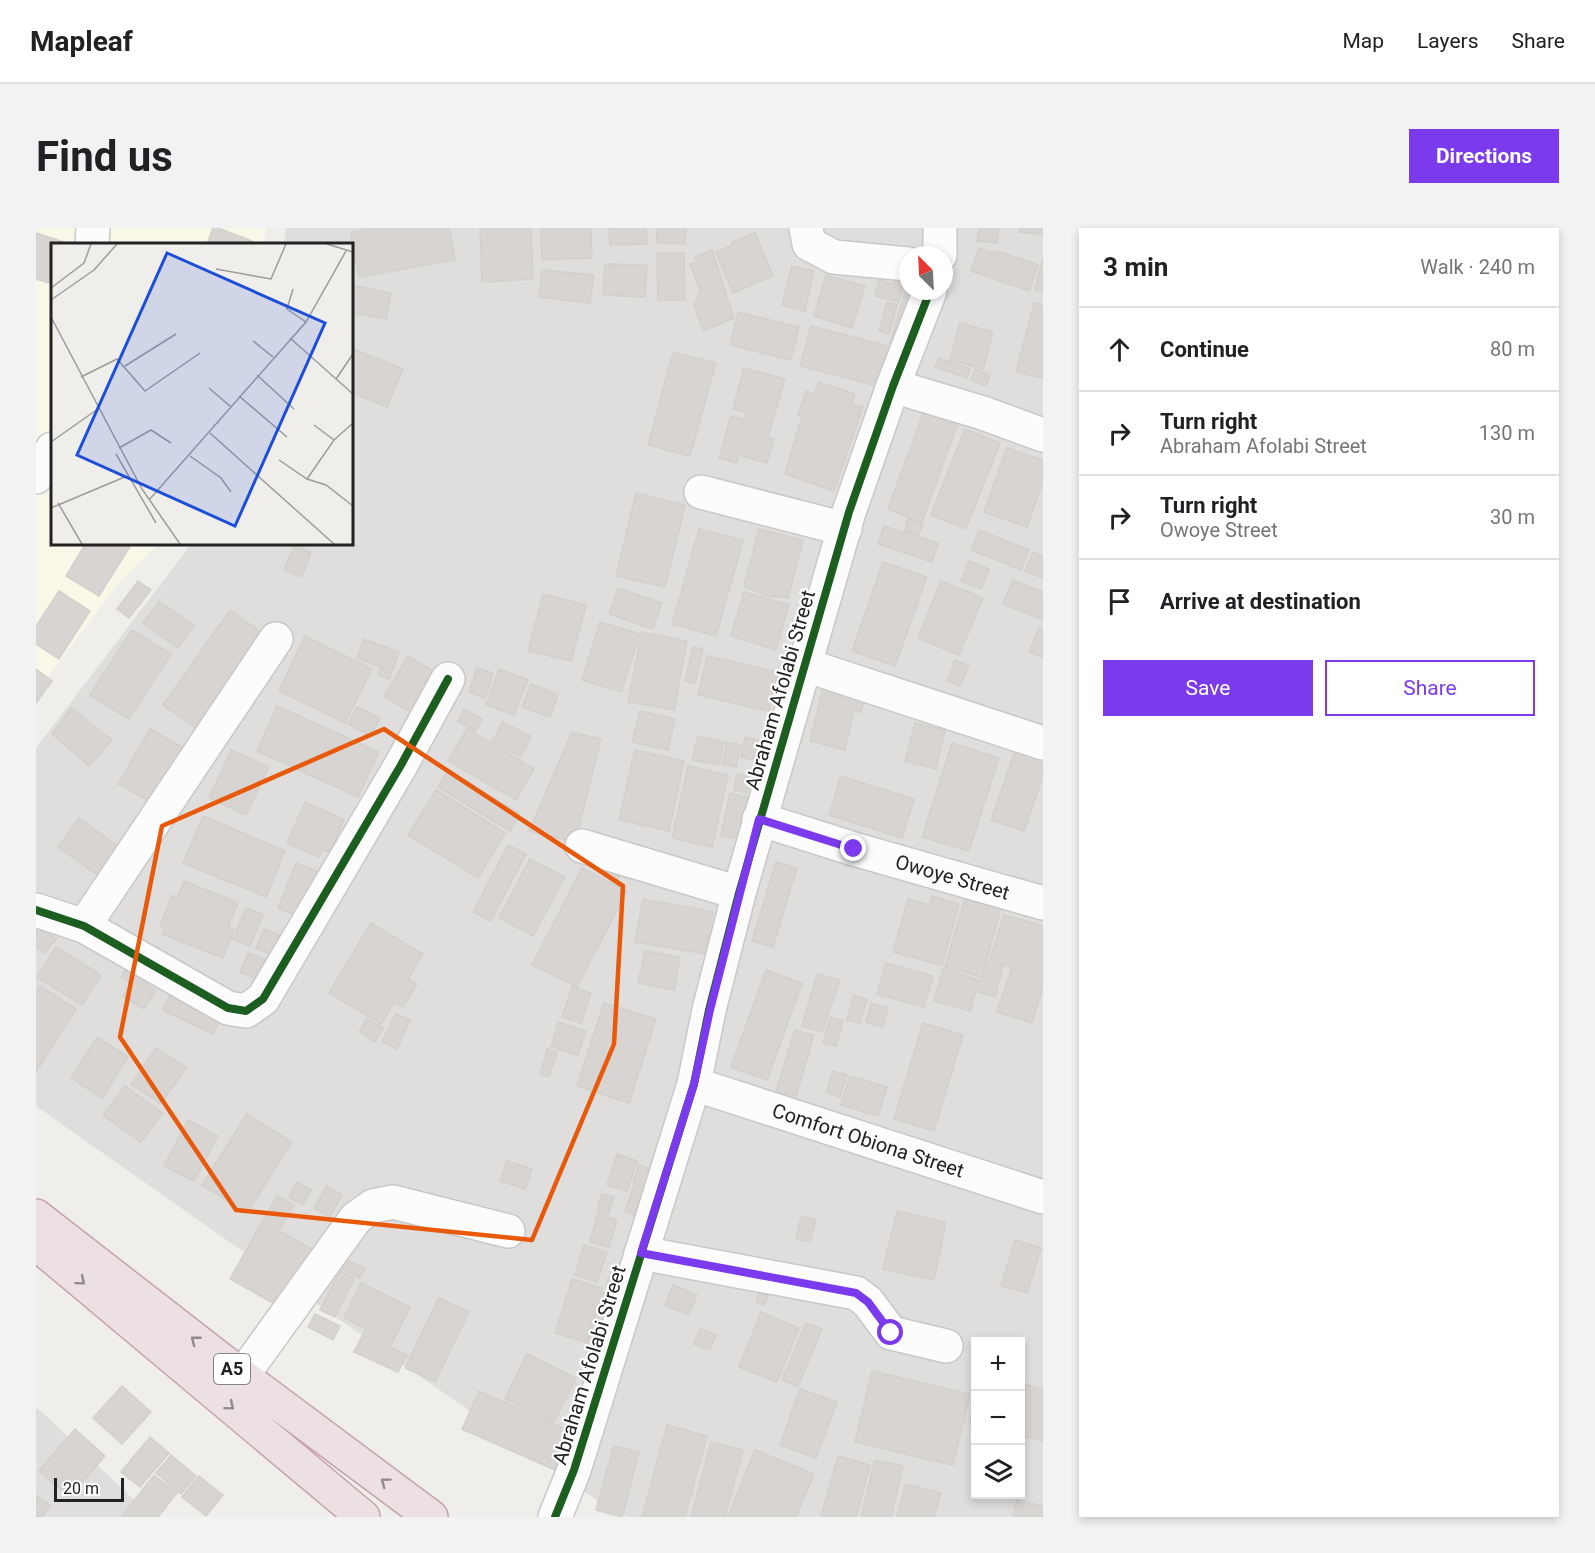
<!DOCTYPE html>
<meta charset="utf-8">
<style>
:root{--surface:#fff;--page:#f2f2f2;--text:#202124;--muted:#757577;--line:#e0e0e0;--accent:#7c3aed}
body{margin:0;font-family:Roboto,sans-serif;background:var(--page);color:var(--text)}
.controls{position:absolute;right:18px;bottom:18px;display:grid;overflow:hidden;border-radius:0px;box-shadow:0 3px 9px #0003}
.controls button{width:54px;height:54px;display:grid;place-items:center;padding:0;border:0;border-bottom:2px solid var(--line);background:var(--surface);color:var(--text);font:30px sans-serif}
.compass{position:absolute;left:863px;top:18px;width:54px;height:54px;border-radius:50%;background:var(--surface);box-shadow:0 3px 9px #0003;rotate:336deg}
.scale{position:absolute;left:18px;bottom:15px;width:70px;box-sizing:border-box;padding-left:6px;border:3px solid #222;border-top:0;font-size:16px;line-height:21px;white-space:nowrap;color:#222;-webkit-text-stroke:4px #fff;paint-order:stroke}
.stop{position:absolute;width:18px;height:18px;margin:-14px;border:4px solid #7c3aed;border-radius:50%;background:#fff}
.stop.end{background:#7c3aed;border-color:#fff;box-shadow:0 2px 6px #0008}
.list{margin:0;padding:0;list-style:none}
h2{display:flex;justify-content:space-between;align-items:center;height:78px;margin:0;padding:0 24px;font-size:26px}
h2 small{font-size:20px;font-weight:400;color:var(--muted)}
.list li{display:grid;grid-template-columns:39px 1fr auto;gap:18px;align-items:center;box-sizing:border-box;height:84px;padding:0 24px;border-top:2px solid var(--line)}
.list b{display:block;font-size:22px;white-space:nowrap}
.list p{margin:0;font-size:20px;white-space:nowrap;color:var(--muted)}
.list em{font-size:20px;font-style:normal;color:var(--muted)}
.actions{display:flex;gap:12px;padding:18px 24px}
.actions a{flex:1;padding:14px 0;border:2px solid var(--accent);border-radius:0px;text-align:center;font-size:21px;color:var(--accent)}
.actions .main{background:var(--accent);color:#fff}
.icon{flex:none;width:33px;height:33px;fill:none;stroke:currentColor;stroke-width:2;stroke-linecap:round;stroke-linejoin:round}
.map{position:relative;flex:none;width:1007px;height:1289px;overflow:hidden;border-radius:0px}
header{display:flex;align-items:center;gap:36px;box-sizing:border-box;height:84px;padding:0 30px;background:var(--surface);border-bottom:2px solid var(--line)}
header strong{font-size:28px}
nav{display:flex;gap:33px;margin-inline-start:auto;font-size:21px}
.intro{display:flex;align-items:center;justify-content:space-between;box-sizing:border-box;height:144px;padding:0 36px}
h1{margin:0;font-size:42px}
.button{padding:15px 27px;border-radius:0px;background:var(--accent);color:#fff;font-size:21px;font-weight:700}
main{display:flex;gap:36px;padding:0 36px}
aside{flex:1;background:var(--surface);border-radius:0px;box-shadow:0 3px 9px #0003}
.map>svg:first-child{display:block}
.residential{fill:#dfdedc;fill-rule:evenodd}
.education{fill:#f8f7e8}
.building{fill:#d7d4d2;stroke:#d3d0cc;stroke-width:1.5}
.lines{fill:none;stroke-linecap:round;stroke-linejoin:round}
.minor-casing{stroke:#c9c8c7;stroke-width:36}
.highway-casing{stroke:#c5a2ac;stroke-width:36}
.minor{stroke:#fdfcfc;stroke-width:33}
.highway{stroke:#ece0e2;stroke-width:33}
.cycleway-casing{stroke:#fff;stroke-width:11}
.cycleway{stroke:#1b5e20;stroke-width:8}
.oneway{stroke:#918a8c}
.route{stroke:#7c3aed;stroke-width:8}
.marked{fill:none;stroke:#e8590c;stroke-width:4.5;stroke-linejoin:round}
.labels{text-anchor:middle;stroke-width:4.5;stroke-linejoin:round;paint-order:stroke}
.shield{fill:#fff;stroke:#646464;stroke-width:1.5}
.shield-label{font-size:18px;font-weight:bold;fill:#222}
.street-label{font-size:20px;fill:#222;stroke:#fff}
.inset-road{fill:none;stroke:#9e9c9b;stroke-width:1.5}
.view{fill:#1d4ed8;fill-opacity:0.15;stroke:#1d4ed8;stroke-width:3}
.inset-edge{fill:none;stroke:#222;stroke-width:3}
</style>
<header>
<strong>Mapleaf</strong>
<nav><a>Map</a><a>Layers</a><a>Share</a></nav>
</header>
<div class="intro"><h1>Find us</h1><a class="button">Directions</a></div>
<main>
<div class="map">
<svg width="1007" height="1289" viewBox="0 0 1007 1289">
<rect width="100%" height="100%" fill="#f0eeeb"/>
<path class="residential" d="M250,0H1007V1289H591L563,1274L0,878V520L156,315H315V16H248ZM872,27H908V63H872ZM939,1114H984V1266H939Z
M0,1180L7,1185L116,1289H0Z"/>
<path class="education" d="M0,0H230L228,16H16V315H124L86,351L0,465Z"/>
<path class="building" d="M177,0H182L216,13L215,16H171Z
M336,0H413L419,32L323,49L315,4Z
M444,0H495L497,51L446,54Z
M505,0H555L556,30L506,32Z
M573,0H610L611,16L574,17Z
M621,0H650L649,16L620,15Z
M943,0H963L961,15L941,13Z
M983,0H1007V6L983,4Z
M0,5L34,16H16V56L0,51Z
M719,5L737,48L697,65L680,24L697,17L696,14Z
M943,20L961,26L962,23L1002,37L993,63L935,43Z
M676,22L698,90L667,103L658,77L664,62L654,36L661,34L659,29Z
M621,25H648L649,72H622Z
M1007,30V64L999,62Z
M569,36L611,37L609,69L567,67Z
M756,38L778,43L769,83L746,77Z
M861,40L872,43V63H884L868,119L854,115L871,58L857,54Z
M506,42L558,47L554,75L503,69Z
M790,47L829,58L816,100L778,88Z
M843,52L867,59L863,74L839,68Z
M315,57L355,65L350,91L315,85Z
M851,74L861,77L853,106L843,103Z
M998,75L1007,77V150L980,144Z
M702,84L763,99L755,132L694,117Z
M924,95L957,104L947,141L914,132Z
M775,98L860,120L849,160L764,138Z
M315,120L367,141L351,179L315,164Z
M637,124L680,135L654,228L612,217Z
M903,130L934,141L931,150L899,139Z
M708,140L749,151L732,209L738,211L731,235L703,227L700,235L683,230L695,188L708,192L711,185L697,181Z
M939,141L954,147L950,158L935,152Z
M783,154L819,166L816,176L827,179L798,263L749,246L766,188L762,187L770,163L778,166Z
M888,183L922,195L886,294L852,281Z
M929,201L964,215L930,301L895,287Z
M971,220L1007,232V253L991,299L948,284Z
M600,265L649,277L629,359L580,348Z
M872,290L887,295L883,307L869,303Z
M848,298L902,315L896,334L842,316Z
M663,301L707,312L680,408L636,396Z
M723,301L767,312L752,370L731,368L708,358Z
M943,302L993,322L985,342L935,322Z
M50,315H92L95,317L63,368L30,348Z
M258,318L275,324L266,349L248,342Z
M997,324L1007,328V350L989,343Z
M933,333L953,341L945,361L925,353Z
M847,334L891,349L859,438L816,423Z
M977,352L1007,364V392L967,376Z
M102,353L115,362L93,390L81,381Z
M905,353L947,370L923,427L882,410Z
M582,360L626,375L617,401L573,386Z
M23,363L54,383L23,431L0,416V398Z
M708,364L753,377L740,422L695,408Z
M507,366L550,377L535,433L492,423Z
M123,373L158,398L142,420L107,395Z
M194,382L228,406L161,501L127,477Z
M564,394L604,406L585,464L546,452Z
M1003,399L1007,401V429L993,424Z
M96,402L135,426L93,491L54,467Z
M606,404L651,413L638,482L592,474Z
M269,408L336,441L309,495L243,463Z
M328,411L363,424L353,451L342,447L345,439L321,430Z
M657,419L667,421L659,455L649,453Z
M372,428L406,448L383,489L348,469Z
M671,428L742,444L733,483L662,467Z
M919,432L933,438L924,458L911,453Z
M441,440L457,445L449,470L433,464Z
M0,441L16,453L0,475Z
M463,441L492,452L478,487L450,477Z
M789,452L831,461L825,484L818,482L809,522L774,513Z
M495,456L522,467L514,489L486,479Z
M241,478L343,524L322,569L221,523Z
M321,479L344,490L335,508L312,496Z
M35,480L76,512L53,538L16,506Z
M428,481L446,491L439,503L422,493Z
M604,483L639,491L632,522L596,514Z
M467,494L495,508L485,529L456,514Z
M879,495L909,502L900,541L869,533Z
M114,501L155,524L124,579L82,556Z
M431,501L498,541L480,572L412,533Z
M536,504L565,511L539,614L493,603Z
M662,508L688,514L683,537L656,532Z
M709,509L723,512L719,532L705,529Z
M691,514L705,517L700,539L686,536Z
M916,515L963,530L933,623L886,609Z
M980,520L1007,529V548L988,603L955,592Z
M195,522L233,539L210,587L173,570Z
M599,522L648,533L633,603L583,592Z
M652,538L692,547L676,619L636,610Z
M412,542L484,586L474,603L402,559Z
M701,546L715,549L711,565L698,562Z
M805,548L878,571L866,610L793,587Z
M400,562L469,605L442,650L372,607Z
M694,565L711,569L701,611L685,608Z
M269,574L308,592L294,625L286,621L283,629L251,615Z
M167,588L249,623L230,669L147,635Z
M43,590L91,625L70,653L22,619Z
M472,617L490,626L455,693L437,684Z
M575,628L590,636L581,654L566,646Z
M494,631L529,649L497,708L463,690Z
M740,634L761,640L737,719L716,713Z
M260,635L288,646L270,691L242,680Z
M546,640L591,663L541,759L496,737Z
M148,653L202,675L192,699L198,702L187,730L126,706L129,700L124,698L136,668L141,670Z
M896,668L923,676L906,737L857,724L872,671L893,677Z
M929,670L965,680L946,749L909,739Z
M607,671L677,684L669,726L599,714Z
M210,680L227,687L214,718L197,711Z
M968,687L1007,698V759L996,795L961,784L976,739L954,732Z
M335,695L387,726L372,751L381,756L367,779L358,774L345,796L293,765Z
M3,696L20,711L8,725L0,719V699Z
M228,701L248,709L240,728L220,720Z
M20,719L65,747L46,777L1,749Z
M609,723L644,729L638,762L602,755Z
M212,725L240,736L232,755L204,744Z
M98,728L106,733L93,755L85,749Z
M951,734L967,738L959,768L942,764Z
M106,735L122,745L114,759L120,763L108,781L87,768Z
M850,735L897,748L888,779L841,766Z
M907,741L943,752L934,783L898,773Z
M730,742L766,755L731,852L695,839Z
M781,746L804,752L786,804L766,798Z
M4,758L40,781L0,844V764Z
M138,758L189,782L177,806L127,782Z
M536,759L555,765L545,795L526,789Z
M818,767L831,771L824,795L811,792Z
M568,775L620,791L593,875L541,858Z
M835,775L852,780L847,799L830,794Z
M360,786L374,792L361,821L346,814Z
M794,789L807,793L800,818L787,815Z
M331,791L347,800L339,814L323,804Z
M522,794L550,803L542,827L515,819Z
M887,795L927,807L898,903L858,891Z
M759,802L778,807L760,868L740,863Z
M61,809L92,829L66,870L35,850Z
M120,820L150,840L125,876L95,856Z
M511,821L521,824L513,849L504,846Z
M797,843L811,847L804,869L790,864Z
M814,848L851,859L842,888L805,877Z
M89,858L127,885L105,914L67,887Z
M211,886L256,914L211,985L166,957Z
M152,892L182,908L158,953L128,938Z
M581,926L601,933L591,963L571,957Z
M471,933L496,941L489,961L464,953Z
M603,937L621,943L616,960L597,955Z
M261,954L275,962L267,977L253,969Z
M598,957L615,962L607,990L589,984Z
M291,958L306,967L294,989L278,980Z
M566,966L578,969L572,987L561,983Z
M241,968L258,977L243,1003L278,1022L246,1080L194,1051Z
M861,983L910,994L898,1052L847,1041Z
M562,986L581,992L573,1019L554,1014Z
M765,988L780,992L774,1014L760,1011Z
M979,1012L1005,1020L991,1065L965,1058Z
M548,1017L571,1024L561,1054L539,1047Z
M311,1032L329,1040L324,1050L306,1041Z
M576,1041L594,1047L589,1064L570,1058Z
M304,1043L318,1050L299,1089L284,1082Z
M536,1051L566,1060L549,1114L519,1105Z
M325,1055L374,1079L354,1119L371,1127L362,1144L318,1124L330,1101L308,1090Z
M637,1057L661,1067L653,1087L629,1077Z
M726,1058L735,1061L728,1077L720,1074Z
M567,1064L584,1070L567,1124L549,1119Z
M403,1070L433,1084L399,1154L369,1140Z
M725,1084L763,1100L741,1154L703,1139Z
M279,1086L304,1098L297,1112L272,1099Z
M770,1095L786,1101L762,1158L746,1152Z
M664,1101L680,1107L674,1122L658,1116Z
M491,1126L540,1150L518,1194L469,1171Z
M836,1143L934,1166L917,1237L819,1214Z
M984,1155L1007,1161V1213L984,1207Z
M86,1158L115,1184L86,1216L57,1190Z
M764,1161L801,1174L780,1230L744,1217Z
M443,1163L536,1204L519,1242L426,1201Z
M939,1172V1196L934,1194Z
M631,1197L671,1208L649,1289H606Z
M39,1201L69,1228L33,1269L3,1243Z
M114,1209L133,1225L104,1259L85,1244Z
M675,1214L707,1222L689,1289H655Z
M578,1218L603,1224L586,1289L560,1282Z
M719,1222L778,1246L760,1289H692Z
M135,1227L160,1248L145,1266L120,1245Z
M802,1228L834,1237L820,1289H785Z
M839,1232L867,1238L855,1289H825Z
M118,1247L141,1265L122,1289H87L86,1288Z
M163,1248L187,1267L170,1288L146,1269Z
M870,1256L905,1265L898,1289H861Z
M0,1267L14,1277L6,1289H0Z
M981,1272L1007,1278V1289H977Z"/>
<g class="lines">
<g class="minor-casing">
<g id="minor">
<path d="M770,0L773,16L798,29L872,36"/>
<path d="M56,16L57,0"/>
<path d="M904,27V0"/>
<path d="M857,158L947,185L1007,207"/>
<path d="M0,249L16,221"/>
<path d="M665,264L809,301"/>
<path d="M769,437L1007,515"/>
<path id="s1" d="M723,591L818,621L1007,675"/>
<path d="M546,618L703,665"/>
<path d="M0,682L48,698L192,780L210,783L227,771L365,537L412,451"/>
<path d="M48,698L240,411"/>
<path id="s2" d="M658,856L1007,969"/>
<path d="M605,1025L820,1065L832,1074L855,1105L910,1118"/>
<path d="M206,1148L320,990L337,978L357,974L472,1003"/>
<path d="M519,1289L538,1242L658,856L673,782L703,665L813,284L857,158L894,63"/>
</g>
</g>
<g class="highway-casing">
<path id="highway" d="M0,988L206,1148L395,1289
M1,1016L327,1289"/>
</g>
<use href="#minor" class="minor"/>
<use href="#highway" class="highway"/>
<g class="cycleway-casing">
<path id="cycleway" d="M0,682L48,698L192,780L210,783L227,771L365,537L412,451
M519,1289L538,1242L658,856L673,782L703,665L813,284L857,158L894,63"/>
</g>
<use href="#cycleway" class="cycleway"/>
</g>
<defs><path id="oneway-chevron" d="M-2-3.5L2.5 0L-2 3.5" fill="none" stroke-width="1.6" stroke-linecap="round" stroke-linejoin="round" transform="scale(1.5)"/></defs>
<g class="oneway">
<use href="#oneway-chevron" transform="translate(45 1053) rotate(40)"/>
<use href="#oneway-chevron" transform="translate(159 1112) rotate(-142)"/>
<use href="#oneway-chevron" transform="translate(194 1178) rotate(40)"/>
<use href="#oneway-chevron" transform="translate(349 1254) rotate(-143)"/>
</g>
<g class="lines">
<path class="route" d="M818,621L723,591L674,782L658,856L605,1025L820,1065L832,1074L855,1105"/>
</g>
<path class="marked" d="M348,501L587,658L578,816L496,1012L200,982L84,809L126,598Z"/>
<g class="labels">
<rect class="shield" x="178" y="1126" width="36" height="30" rx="4.5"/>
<g class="shield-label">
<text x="196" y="1147">A5</text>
</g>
<g class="street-label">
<text transform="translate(744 462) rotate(-74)" y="7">Abraham Afolabi Street</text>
<text dy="7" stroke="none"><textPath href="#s1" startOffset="202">Owoye Street</textPath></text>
<text dy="7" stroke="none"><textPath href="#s2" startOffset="183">Comfort Obiona Street</textPath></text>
<text transform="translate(553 1137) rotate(-73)" y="7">Abraham Afolabi Street</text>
</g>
</g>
<g transform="translate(15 15)">
<rect width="302" height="302" fill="#f0eeeb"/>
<path class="inset-road" d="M276,1L302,9M165,26L220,36L235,1M0,45L33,20L40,1M242,46L236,66L255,79M0,57L43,27L66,1M0,74L91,246L129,301M239,95L302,151M202,98L222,114M74,123L125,91M206,132L243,166M30,134L66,116L94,148L149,110M285,136L302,111M158,145L180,164M188,153L236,194M263,182L283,197M159,190L283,301M0,199L44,168M68,205L100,187L120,200M65,211L105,280M139,213L170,235L180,249M228,217L256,236L275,242L302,263M256,236L283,197L302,180M98,257L255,79L295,8M7,260L31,301M0,265L76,233"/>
<path class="view" d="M116,10L274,80L184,283L26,212Z"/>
<rect width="302" height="302" class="inset-edge"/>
</g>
</svg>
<div class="controls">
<button>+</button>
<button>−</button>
<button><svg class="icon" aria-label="layers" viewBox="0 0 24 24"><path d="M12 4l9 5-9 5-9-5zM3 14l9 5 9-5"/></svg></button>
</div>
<svg class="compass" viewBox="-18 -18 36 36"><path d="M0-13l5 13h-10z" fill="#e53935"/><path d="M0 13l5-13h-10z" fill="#757577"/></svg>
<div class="scale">20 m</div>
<div class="stop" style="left:855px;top:1105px"></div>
<div class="stop end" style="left:818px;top:621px"></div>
</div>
<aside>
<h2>3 min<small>Walk · 240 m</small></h2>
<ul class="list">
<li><svg class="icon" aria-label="ahead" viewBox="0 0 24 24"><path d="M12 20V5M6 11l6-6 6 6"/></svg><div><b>Continue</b></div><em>80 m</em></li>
<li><svg class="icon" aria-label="right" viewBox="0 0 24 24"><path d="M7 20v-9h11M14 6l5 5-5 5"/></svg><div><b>Turn right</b><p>Abraham Afolabi Street</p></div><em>130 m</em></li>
<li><svg class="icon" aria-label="right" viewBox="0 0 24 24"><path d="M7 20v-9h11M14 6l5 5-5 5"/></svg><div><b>Turn right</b><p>Owoye Street</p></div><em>30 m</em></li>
<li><svg class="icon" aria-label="arrive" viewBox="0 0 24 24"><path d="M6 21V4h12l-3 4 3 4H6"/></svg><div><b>Arrive at destination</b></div></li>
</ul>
<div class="actions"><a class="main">Save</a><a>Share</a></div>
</aside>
</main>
